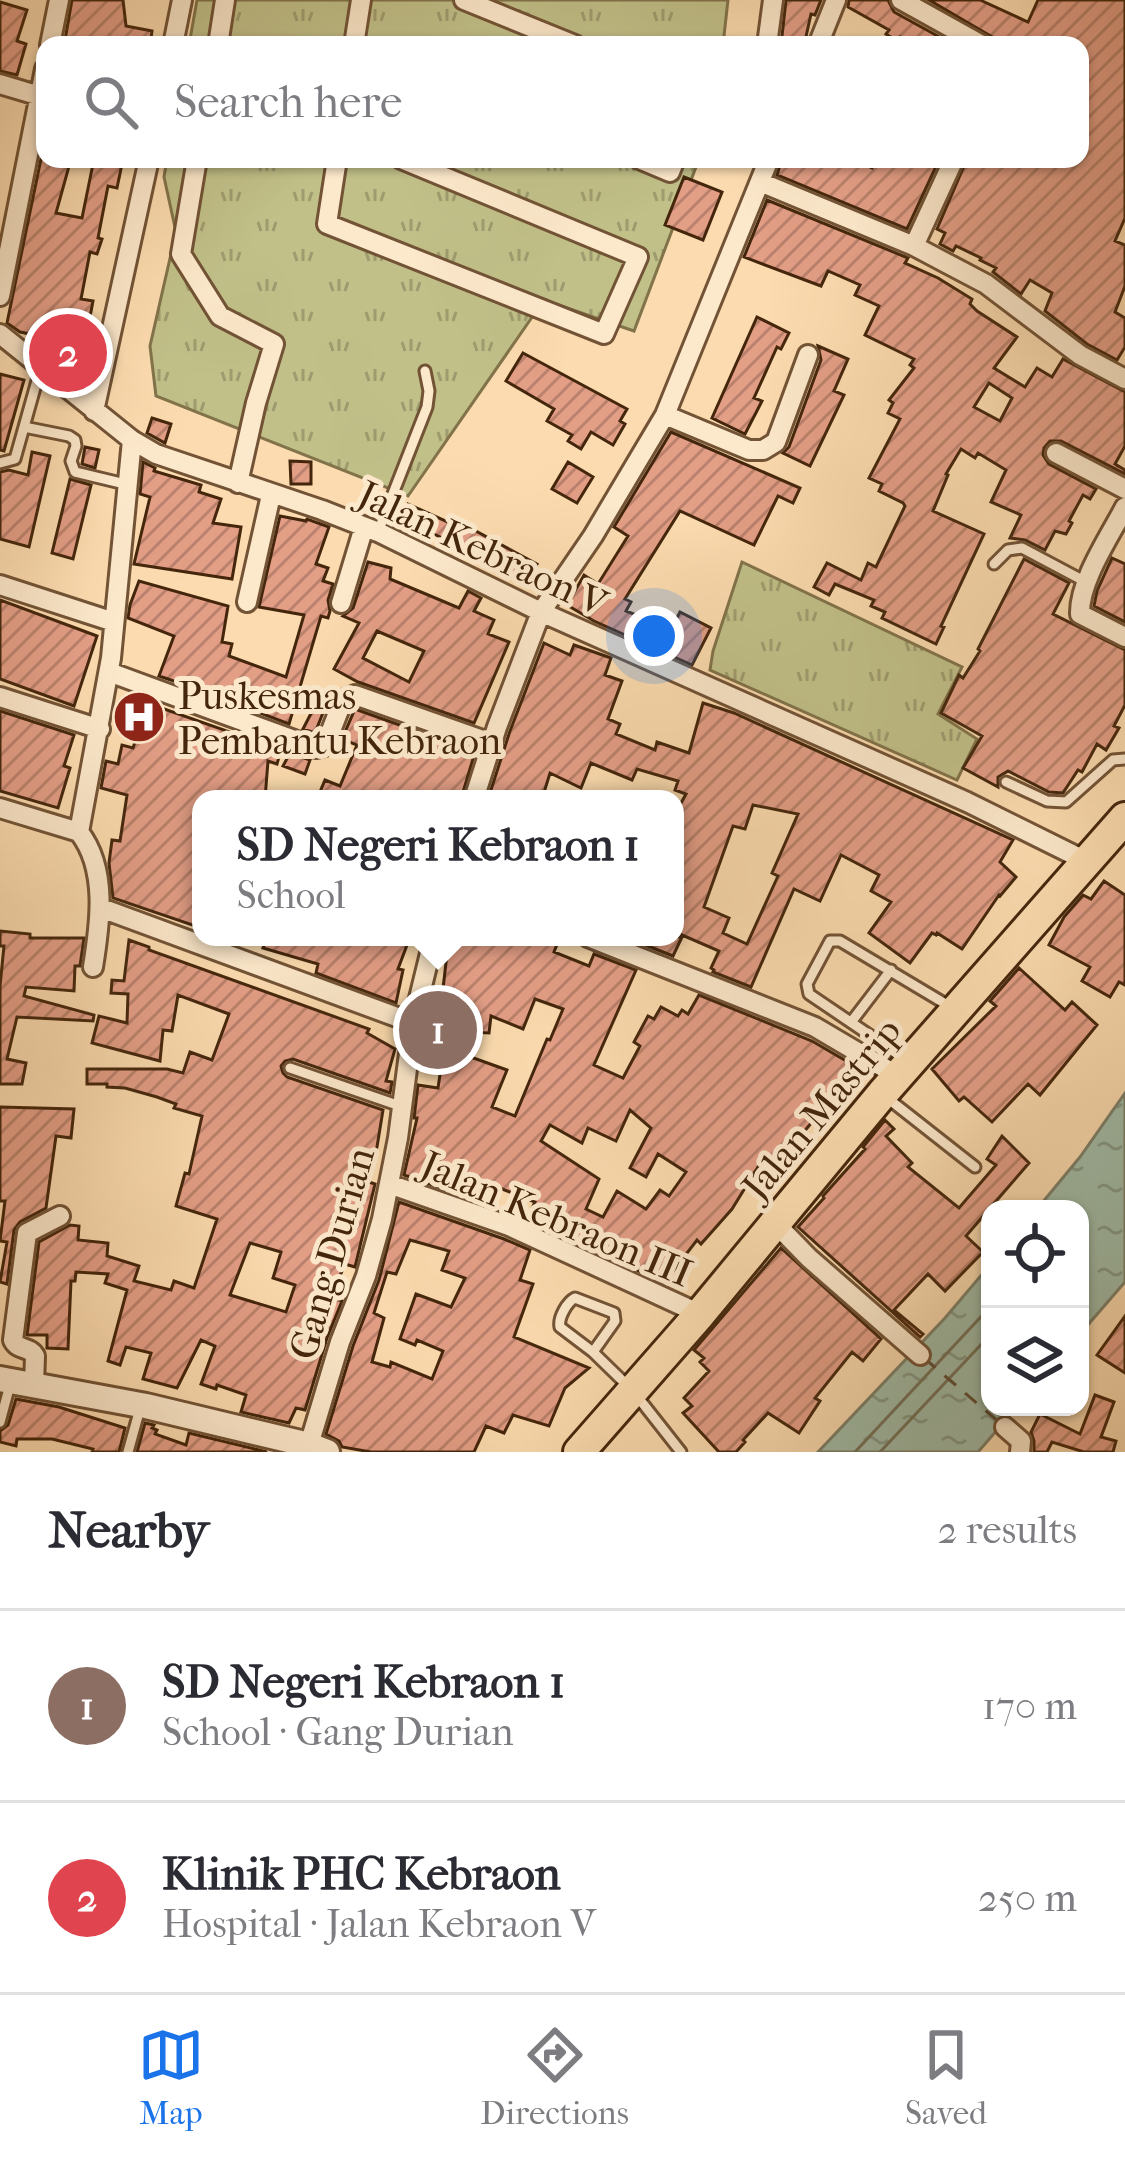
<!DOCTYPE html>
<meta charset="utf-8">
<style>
:root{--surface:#fff;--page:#f2f2f3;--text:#2b2b33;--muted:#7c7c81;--line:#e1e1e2;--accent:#1a73e8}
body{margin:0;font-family:"IM FELL French Canon",serif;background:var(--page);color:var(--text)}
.controls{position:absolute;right:36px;bottom:36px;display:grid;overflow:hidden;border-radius:24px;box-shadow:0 3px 9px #0004}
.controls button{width:108px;height:108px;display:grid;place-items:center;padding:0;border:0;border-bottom:3px solid var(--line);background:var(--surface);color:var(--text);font:60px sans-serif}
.you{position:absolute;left:654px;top:636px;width:42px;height:42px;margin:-30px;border:9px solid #fff;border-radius:50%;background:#1a73e8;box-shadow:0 0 0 18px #1a73e833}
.badge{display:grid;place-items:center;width:78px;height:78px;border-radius:50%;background:var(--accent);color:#fff;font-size:39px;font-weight:700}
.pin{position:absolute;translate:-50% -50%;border:6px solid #fff;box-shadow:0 3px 12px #0006}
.popup{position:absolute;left:192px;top:790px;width:492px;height:156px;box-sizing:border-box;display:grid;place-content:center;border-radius:24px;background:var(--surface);filter:drop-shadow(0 3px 9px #0005);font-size:39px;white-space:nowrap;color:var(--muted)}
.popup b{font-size:45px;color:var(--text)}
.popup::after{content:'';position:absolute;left:50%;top:100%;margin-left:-24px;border:24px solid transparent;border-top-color:var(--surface)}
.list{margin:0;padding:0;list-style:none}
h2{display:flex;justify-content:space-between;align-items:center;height:156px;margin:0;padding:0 48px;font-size:51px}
h2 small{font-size:39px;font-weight:400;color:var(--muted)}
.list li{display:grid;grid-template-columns:78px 1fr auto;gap:36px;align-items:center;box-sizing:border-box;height:192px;padding:0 48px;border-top:3px solid var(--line)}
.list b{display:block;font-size:45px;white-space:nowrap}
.list p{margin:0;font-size:39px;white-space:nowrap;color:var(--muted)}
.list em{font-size:39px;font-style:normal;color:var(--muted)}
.icon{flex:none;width:66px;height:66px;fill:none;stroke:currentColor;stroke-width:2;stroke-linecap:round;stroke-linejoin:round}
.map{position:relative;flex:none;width:1125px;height:1452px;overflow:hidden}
.search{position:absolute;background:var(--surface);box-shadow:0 3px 9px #0004;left:36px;right:36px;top:36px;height:132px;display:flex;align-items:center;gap:30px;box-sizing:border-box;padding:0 42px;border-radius:24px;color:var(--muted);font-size:45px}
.sheet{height:540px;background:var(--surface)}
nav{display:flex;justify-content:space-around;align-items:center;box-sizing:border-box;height:168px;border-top:3px solid var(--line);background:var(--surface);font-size:33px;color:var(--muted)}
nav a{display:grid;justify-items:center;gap:6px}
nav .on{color:var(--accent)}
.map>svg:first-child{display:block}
.grass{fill:url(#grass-tufts);stroke:#82734a;stroke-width:3}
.water{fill:url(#water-ripples);stroke:#7b7f69;stroke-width:3}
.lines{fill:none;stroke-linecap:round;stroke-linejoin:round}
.shore{stroke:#72705a;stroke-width:3}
.ferry{stroke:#5b4b33;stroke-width:3;stroke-dasharray:15 12;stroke-linecap:butt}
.building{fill:url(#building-hatch);stroke:#44260c;stroke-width:3;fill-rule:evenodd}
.service-casing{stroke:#725335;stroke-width:15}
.minor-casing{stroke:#725335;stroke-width:24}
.tertiary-casing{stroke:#725335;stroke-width:30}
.primary-casing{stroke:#44260c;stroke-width:36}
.service{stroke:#fce8cb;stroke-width:9}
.minor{stroke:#fce8cb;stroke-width:18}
.tertiary{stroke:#fce8cb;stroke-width:24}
.primary{stroke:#fbdbaf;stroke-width:30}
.labels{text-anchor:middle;stroke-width:10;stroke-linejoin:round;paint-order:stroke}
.street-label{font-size:39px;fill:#44260c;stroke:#fce8cb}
.poi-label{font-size:39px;fill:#44260c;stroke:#fce8cb;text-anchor:start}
</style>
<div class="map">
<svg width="1125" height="1452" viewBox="0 0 1125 1452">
<defs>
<pattern id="grass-tufts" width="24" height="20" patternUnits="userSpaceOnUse" patternTransform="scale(3)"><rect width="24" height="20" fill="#c1c089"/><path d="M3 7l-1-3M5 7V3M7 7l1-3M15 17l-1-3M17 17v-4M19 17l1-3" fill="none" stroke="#9e9c6e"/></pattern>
<pattern id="water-ripples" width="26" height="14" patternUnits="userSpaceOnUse" patternTransform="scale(3)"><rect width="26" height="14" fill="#9fbba7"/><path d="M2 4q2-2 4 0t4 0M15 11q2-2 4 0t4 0" fill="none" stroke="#839886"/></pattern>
<pattern id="building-hatch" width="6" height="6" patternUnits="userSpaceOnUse" patternTransform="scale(3)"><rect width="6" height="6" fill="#e39e86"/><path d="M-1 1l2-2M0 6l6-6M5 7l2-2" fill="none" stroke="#ba816c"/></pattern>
</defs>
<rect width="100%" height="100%" fill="#fbdbaf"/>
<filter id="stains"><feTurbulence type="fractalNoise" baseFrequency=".00167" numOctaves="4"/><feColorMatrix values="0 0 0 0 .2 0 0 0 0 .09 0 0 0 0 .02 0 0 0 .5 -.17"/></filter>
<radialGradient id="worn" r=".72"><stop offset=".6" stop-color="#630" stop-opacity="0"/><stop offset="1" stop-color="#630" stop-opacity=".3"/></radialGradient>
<path class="grass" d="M197,0H728L723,45H189Z
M167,159H699L634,331L544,300L408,496L156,396L150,346L176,232L164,177Z
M742,562L962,667L938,714L977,739L957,780L710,670L713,651Z"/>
<path class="water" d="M1125,1093V1282L1080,1334V1209H1037L1080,1157Z
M990,1265V1407H1017L978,1452H818L945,1318Z"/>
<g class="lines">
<path class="shore" d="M855,1452L990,1307
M880,1452L990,1335"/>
<path class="ferry" d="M924,1358L999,1422"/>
</g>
<path class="building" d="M72,0H123L126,26L152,31L150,45H83L65,40Z
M786,0H821L815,15L811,14L805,41L785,39V45H781Z
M849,0H888L894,12L954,45H913L900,37L897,41L886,34L889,30L848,7Z
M929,0H980L1028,22L1038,0H1125V218L1115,241L1125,245V286L1115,312L1125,318V347L1117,360L1087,344L1045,311L1052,293L1030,280L1021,294L993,272L996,268L980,260L981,258L956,246L953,251L940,244L945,233L937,229L967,159H1080V45H1006Z
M0,2L27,10L17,41L26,44L17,75L0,71Z
M41,159H71L56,213L82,218L94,159H123L117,188L108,186L98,238L102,239L97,254L90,252L81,299L93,301L81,364L53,360L55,339L20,332L7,323Z
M782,159H853L872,168L876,159L939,160L907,229L777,175Z
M684,177L722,192L703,240L665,225Z
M767,200L908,258L905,263L938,278L972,299L970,304L977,311L1017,337L994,368L1025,387L1037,368L1052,377L1063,359L1125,392V446L1115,464L1125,470V474L1061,441H1050L1044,448L1043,455L1049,464L1096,489L1090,499L1083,495L1069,521L1072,523L1066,534L1055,531L1045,550L1025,540L1010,538L1021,515L991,502L1006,470L978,453L975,458L961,449L946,474L948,475L933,511L984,534L941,626L944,627L936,644L882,618L885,612L871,606L874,600L835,584L829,595L814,587L827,563L861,580L868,563L876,567L905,506L903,503L879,491L882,484L869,478L900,419L888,413L893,403L889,400L914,368L910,365L914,359L865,335L879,306L855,295L860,285L828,271L821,286L744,257ZM989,383L1012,398L1000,421L974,407Z
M757,317L789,333L781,349L777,347L754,398L762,401L745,434L712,418Z
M818,346L848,359L834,391L844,395L810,466L783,453L789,447L821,360Z
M523,353L627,409L620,421L625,424L613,445L591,432L581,449L568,441L572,435L547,421L554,409L506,381Z
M0,374L24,380L4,451L0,450Z
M152,418L171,424L165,443L147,433Z
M671,432L800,488L793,503L778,496L754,545L680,511L625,599L631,602L626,611L671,629L680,612L711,628L692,665L594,621L567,605L584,575L598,584L628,536L614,527Z
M85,447L99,450L95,468L82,464Z
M32,452L50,456L29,547L0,539V472L9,470L28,475Z
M290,461L311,462V484H291Z
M143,462L155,468L154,471L201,485L199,492L221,499L213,523L241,527L232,579L134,564L150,497L140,494Z
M568,462L593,477L577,503L552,489Z
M70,479L91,485L73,559L52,553Z
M408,504L470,532L472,529L537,564L526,584L462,547L401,519Z
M280,516L306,521L307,519L329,527L316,564L328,568L323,581L333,584L328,600L330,611L328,618L321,616L289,724L250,709L251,707L159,676L174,636L128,618L130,605L139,581L228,606L222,642L232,644L229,656L286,677L304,615L259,607Z
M1112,558L1125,564V622L1094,606L1097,591Z
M1024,559L1069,583L1053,614L1125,650V705L1114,726L1119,728L1106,750L1097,744L1082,772L1078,770L1063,793L1049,792L1008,771L998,777V787L963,768L982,736L941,713L959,675L963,678L980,651L978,649Z
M368,562L391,568L390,579L459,608L468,591L481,598L474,611L494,620L488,634L509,642L474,723L358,682L334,669L359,623L343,616L353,608ZM377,631L424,651L409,682L363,658Z
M0,600L97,636L74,706L0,679Z
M544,643L570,655L574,645L611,658L605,675L622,681L608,719L620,724L616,734L655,750L657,742L689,753L703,703L734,713L1013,840L1000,862L1016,877L1000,896L999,895L962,949L937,933L936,935L932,933L910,963L869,933L891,902L871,891L879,875L841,855L820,901L794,889L751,987L713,972L714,970L711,968L719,951L675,932V834L679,825L675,823V814L686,794L675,790L678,781L637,769L632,780L591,763L581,788L550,773L542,799H488L510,731ZM753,805L798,814L772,873L778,876L747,944L723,933L729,918L704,907L733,826L745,829Z
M322,692L330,695L315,733L303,729Z
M130,697L281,750L277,764L268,761L265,799H201L197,865H199L201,881V928L113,898L109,863L112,840L120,841L127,795L101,788L106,761L118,764L122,745L133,748L139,730L121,724Z
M355,709L475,752L461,799H317L325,780L340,786L357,745L342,739Z
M0,711L74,735L64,766L70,768L58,808L0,791Z
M290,753L310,760L305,774L283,766Z
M1104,881L1125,895V985L1119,982L1110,997L1082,981L1090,967L1049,945L1064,917L1083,895L1091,899Z
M0,931L30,934V938H84L80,966H75L74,991L26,987L24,996L94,1015L93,1021L17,1017L7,1059L26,1063L22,1084H0V986L4,946H0Z
M267,937H410L398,969L403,970L396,1003L316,973L318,964L263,948Z
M449,937H560L554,952L589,966L594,954L636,970L594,1065L623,1078L640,1046L634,1042L648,1016L654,1019L661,1007L678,1016L682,1010L688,1014L699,995L812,1041L853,1065L828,1103L771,1171L761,1162L732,1209L701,1244L697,1240L664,1283L586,1246L588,1243L527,1219L535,1202L497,1187L489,1205L404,1175L417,1118H414L418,1085L438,1088L448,1020L428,1018L433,996L442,997ZM535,999L563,1009L550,1040L547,1039L515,1116L492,1107L507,1070L465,1055L468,1032L489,1033L491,1016L523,1029ZM630,1110L651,1128L630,1168L646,1177L658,1154L686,1172L669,1196L660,1190L646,1209L617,1191L603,1217L586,1209L599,1179L541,1141L550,1125L582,1143L588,1128L616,1141Z
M625,937H682L673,956Z
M129,940L149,947V950L369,1029L367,1033L395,1049L386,1081L392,1082L390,1093L293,1059L285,1061L281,1066L283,1073L287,1077L383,1110L377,1147L366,1181L375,1184L355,1267L345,1264L331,1297L342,1301L327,1338L305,1410L296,1408L289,1423L241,1412L246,1395L217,1385L216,1389L201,1384L215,1346L201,1340L177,1388L143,1379L151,1353L126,1347L120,1365L108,1361L127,1290L105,1283L108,1274L76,1272L75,1281H71L68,1349L47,1348V1335H27L39,1242L70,1225L79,1226L78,1240L108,1243L107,1256L139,1266L134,1281L171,1290L174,1281L194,1288L217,1219L176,1206L185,1173L189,1174L202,1116L174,1108L176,1104L157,1097L125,1088L107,1087V1084H87V1069H167L183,1073L190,1052L212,1060L229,1014L178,995L172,1031L163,1030L160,1061L92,1043L99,1016L127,1023L128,994L111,993L112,980L124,981ZM250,1243L281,1252L273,1278L295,1285L286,1312L230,1295Z
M1019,968L1065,1010L1072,1002L1097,1025L1040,1095L1028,1084L992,1122L964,1097L959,1101L932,1069L996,1006L990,1001Z
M0,1107L74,1109L71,1138L56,1136L46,1208L20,1222L14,1230L7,1284L0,1282L7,1242L0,1241L5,1201H0Z
M885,1120L894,1129L886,1136L912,1163L908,1167L959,1208L996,1165L987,1159L1002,1136L1029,1163L966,1236L983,1252L945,1291L928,1274L894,1310L923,1334L920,1337L798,1227L824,1198L823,1196L865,1149L863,1147Z
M399,1202L504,1239L530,1250L520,1280L533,1284L514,1337L589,1368L565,1388L549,1426L513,1415L504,1433L486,1426L474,1452H371L342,1447L339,1441L326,1434L353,1346L379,1280ZM410,1240L449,1251L442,1270L465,1278L451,1307L416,1294L400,1339L415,1345L417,1340L443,1351L432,1379L391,1362L390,1367L372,1362L384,1318L374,1313L387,1272L396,1274Z
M781,1248L881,1339L863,1361L852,1352L815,1398L820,1401L799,1433L768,1413L743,1440L745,1442L736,1452H719L683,1413L692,1406L684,1398L709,1371L700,1362L704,1358L694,1350Z
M1125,1316V1373L1097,1355Z
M1095,1395L1114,1402L1101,1437L1116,1441L1113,1452H1084L1052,1442L1047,1452H1034V1441L1031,1432L1040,1414L1080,1434Z
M16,1399L59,1407L125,1428L119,1452H92L93,1449L52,1439H17L16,1446L0,1442V1431L8,1425Z
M145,1423L154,1425L152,1428L157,1430L155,1434L186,1445L189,1433L267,1452H137Z"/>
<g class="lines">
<g class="service-casing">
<path id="service" d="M24,427L69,436L75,440L76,446L71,461L75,472L125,484
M0,463L15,459L40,370
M378,532L427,407L429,391L425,371
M994,564L1008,550L1022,548L1086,582
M1006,782L1047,801L1066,802L1113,760L1125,759
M852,1021L891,970
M905,1059L809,994L807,984L830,941H840L949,1006
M290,1068L400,1106
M886,1097L975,1167
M593,1352L615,1321L614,1313L575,1298C567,1302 558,1318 560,1327L593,1352L633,1391L681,1452
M0,1422L11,1381
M128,1452L141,1405"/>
</g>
<g class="minor-casing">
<path id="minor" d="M464,0L575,45
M901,0L982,45
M50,45L59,0
M173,45L182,0
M218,45L225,0
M354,45L361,0
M767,45L773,0
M818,45L836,0
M0,84L40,96
M197,159L181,254L220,316L274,344L256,403L238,483
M337,159L327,224L604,334L638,257L401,159
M639,159L670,172L675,159
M760,182L914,246L948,264L986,284L1080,355L1125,379
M914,246L954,159
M0,296L45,69
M0,334L132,440L156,454L322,510L378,532L541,612L967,802L1086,861
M94,411L149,159
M665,415L749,450H763L776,442L808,355
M1056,453L1125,489
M1125,507C1110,536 1079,581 1080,614L1125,637
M0,585L114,622
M247,602L271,495
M341,603L364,527
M109,672L316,748L325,746L343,700L355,695L491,743
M0,697L100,729
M474,799L497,727L541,612L593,536L665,415L769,159
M0,808L79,832
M79,832L111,658L132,440
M79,832C108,869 100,924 93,967
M101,908L413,1023
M588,937L815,1027L898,1076
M389,1184L509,1226L700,1314
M775,1223L809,1258L920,1355
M34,1385L35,1356C30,1346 18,1351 13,1340L27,1233L60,1216
M1005,1427L1021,1441L1020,1452
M309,1445L340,1342L366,1276L382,1219L398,1138L413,1023L434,937"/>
</g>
<g class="tertiary-casing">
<path id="tertiary" d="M0,1379L146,1406L309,1445L327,1452"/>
</g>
<g class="primary-casing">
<path id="primary" d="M579,1452L700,1314L882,1094L1125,818"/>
</g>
<use href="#service" class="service"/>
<use href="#minor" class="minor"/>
<use href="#tertiary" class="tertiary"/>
<use href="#primary" class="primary"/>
</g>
<defs>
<g id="hospital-disc" transform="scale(2.7)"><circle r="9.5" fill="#8f2418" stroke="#fce8cb"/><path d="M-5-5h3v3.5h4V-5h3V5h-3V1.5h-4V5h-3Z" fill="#fff"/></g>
</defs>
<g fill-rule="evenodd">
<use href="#hospital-disc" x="139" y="717"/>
</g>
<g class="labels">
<g class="street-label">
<text transform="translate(483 548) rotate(25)" y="14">Jalan Kebraon V</text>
<text transform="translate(821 1108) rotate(-50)" y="14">Jalan Mastrip</text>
<text transform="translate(557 1218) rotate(23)" y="14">Jalan Kebraon III</text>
<text transform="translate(331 1253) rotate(-74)" y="14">Gang Durian</text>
</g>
<g class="poi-label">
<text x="178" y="709">Puskesmas<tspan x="178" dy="45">Pembantu Kebraon</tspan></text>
</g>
</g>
<rect width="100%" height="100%" filter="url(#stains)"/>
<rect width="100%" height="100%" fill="url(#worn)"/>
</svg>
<div class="controls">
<button><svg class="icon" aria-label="locate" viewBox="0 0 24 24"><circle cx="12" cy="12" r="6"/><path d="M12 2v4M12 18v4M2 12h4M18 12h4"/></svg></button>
<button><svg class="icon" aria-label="layers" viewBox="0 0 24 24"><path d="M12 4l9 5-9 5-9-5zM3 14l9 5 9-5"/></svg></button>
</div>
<div class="you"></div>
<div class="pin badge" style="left:438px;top:1030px;background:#8d6e63">1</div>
<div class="popup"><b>SD Negeri Kebraon 1</b>School</div>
<div class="pin badge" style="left:68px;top:353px;background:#e0444e">2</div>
<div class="search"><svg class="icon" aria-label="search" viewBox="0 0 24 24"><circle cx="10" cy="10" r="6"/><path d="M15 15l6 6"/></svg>Search here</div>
</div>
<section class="sheet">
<h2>Nearby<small>2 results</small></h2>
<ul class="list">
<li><span class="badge" style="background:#8d6e63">1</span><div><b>SD Negeri Kebraon 1</b><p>School · Gang Durian</p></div><em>170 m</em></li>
<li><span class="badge" style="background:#e0444e">2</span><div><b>Klinik PHC Kebraon</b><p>Hospital · Jalan Kebraon V</p></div><em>250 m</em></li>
</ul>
</section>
<nav>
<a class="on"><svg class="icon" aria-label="map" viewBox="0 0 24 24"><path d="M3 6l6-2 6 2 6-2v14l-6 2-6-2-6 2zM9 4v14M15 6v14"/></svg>Map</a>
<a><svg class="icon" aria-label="directions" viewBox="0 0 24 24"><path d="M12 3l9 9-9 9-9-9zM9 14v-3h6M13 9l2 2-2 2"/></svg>Directions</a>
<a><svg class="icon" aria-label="saved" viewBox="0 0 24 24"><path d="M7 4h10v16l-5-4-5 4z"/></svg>Saved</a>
</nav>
